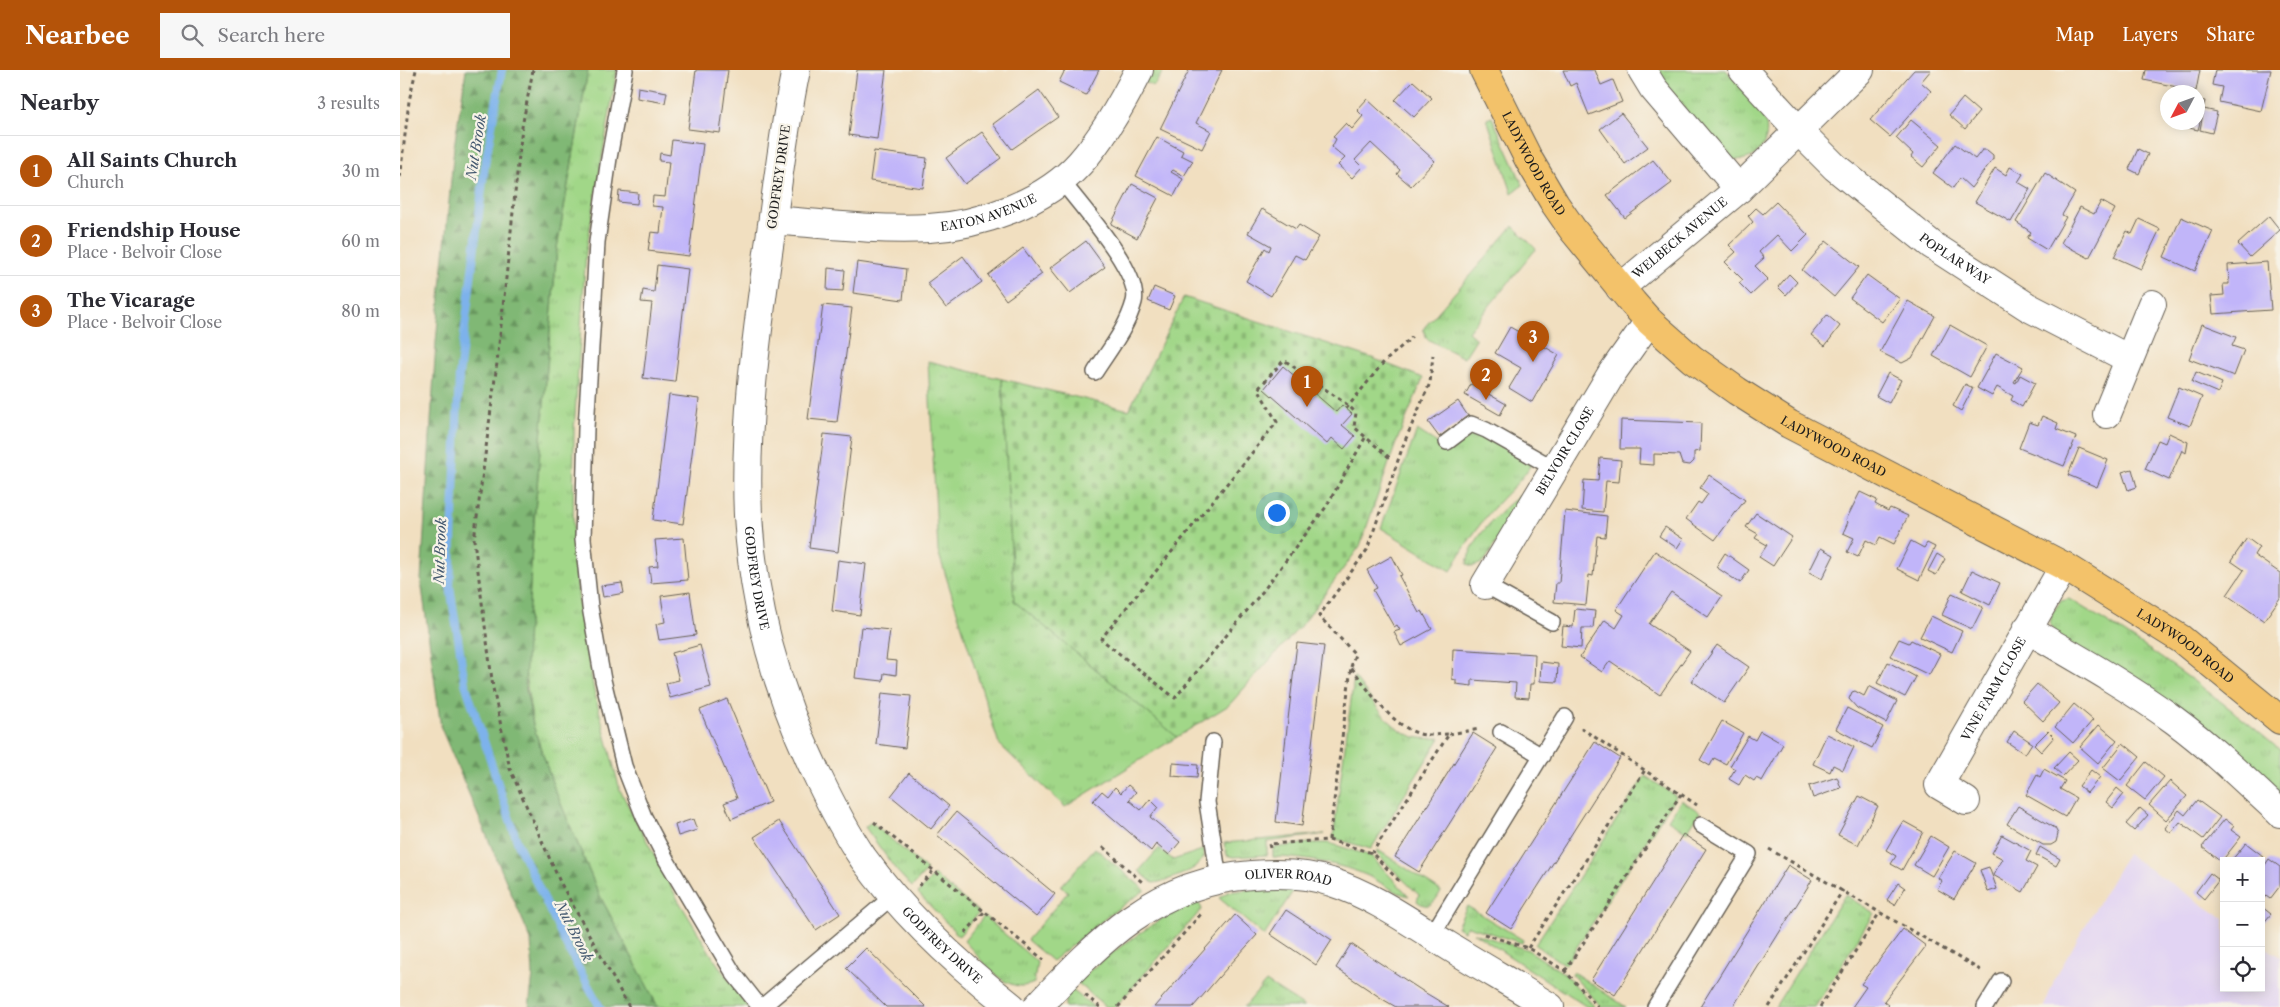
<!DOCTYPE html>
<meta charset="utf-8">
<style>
:root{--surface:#fff;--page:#f7f7f7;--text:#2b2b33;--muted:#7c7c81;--line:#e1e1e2;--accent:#b45309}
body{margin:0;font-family:"Libre Caslon Text",serif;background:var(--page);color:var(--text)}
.controls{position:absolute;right:15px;bottom:15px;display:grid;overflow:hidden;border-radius:0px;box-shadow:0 2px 12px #0003}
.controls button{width:45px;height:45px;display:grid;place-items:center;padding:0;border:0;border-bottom:1px solid var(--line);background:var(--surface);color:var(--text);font:25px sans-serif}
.compass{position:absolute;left:1760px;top:15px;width:45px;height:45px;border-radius:50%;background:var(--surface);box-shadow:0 2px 12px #0003;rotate:229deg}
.you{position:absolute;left:876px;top:442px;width:18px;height:18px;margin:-12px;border:4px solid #fff;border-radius:50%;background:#1a73e8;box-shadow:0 0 0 8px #1a73e833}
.badge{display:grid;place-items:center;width:32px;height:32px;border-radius:50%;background:var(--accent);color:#fff;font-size:16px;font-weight:700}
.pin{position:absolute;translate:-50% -41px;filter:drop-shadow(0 1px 2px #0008)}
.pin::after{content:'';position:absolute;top:26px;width:18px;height:15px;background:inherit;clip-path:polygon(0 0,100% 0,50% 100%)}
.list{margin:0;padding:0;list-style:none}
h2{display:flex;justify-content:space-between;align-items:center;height:65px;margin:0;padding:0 20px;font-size:21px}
h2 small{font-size:16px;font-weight:400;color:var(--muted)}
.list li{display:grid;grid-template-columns:32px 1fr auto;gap:15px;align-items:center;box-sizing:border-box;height:70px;padding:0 20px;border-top:1px solid var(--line)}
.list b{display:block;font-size:19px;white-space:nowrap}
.list p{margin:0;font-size:16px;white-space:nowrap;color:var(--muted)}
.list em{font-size:16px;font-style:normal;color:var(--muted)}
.icon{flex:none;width:28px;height:28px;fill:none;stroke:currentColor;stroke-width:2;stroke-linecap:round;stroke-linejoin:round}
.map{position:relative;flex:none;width:1880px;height:937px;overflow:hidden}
header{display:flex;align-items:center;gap:30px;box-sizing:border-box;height:70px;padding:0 25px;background:var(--accent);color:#fff}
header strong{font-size:24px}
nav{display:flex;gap:28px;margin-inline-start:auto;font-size:18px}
.search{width:350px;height:45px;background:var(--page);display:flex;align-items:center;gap:12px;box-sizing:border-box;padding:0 18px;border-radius:0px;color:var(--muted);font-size:19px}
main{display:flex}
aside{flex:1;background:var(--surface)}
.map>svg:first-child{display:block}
.built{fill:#e2d4f3}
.grass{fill:url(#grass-tufts);stroke:#5e7a52}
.forest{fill:url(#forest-firs);stroke:#4e6a48}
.cemetery{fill:url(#cemetery-stones);stroke:#5e7a52}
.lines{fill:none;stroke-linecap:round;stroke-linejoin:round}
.stream{stroke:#7db2eb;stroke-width:8}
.building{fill:#c1b5f9}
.service-casing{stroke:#676055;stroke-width:18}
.minor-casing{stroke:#676055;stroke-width:30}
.tertiary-casing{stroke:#676055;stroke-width:30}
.primary-casing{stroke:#676055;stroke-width:30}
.path{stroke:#676055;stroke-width:3;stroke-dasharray:4 4;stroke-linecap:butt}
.service{stroke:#fff;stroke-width:15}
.minor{stroke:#fff;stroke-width:28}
.tertiary{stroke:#fff;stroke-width:28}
.primary{stroke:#f3c26a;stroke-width:28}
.labels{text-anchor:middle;stroke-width:4.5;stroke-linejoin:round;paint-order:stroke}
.street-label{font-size:12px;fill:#1c1c1c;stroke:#f7f3e8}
.water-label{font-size:14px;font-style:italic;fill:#43586f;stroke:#f7f3e8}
</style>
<header>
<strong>Nearbee</strong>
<div class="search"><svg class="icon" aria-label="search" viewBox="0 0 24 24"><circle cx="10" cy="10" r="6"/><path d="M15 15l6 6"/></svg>Search here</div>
<nav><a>Map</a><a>Layers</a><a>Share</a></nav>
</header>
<main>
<aside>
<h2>Nearby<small>3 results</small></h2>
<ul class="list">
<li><span class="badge">1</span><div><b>All Saints Church</b><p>Church</p></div><em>30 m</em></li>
<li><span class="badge">2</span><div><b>Friendship House</b><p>Place · Belvoir Close</p></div><em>60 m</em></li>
<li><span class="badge">3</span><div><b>The Vicarage</b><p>Place · Belvoir Close</p></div><em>80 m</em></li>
</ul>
</aside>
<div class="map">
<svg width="1880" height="937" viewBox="0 0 1880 937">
<defs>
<pattern id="grass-tufts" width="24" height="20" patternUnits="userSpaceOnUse" patternTransform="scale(1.25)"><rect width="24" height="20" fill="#a1d788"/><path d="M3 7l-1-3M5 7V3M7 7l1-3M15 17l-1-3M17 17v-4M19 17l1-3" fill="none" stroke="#8ab875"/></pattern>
<pattern id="forest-firs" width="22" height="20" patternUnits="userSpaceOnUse" patternTransform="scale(1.25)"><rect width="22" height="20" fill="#80b874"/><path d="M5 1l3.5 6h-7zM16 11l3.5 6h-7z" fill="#68955e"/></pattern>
<pattern id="cemetery-stones" width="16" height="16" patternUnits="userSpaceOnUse" patternTransform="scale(1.25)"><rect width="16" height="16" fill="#a1d788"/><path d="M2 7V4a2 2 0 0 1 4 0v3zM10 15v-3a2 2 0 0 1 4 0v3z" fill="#8ab875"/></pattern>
</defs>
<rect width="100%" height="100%" fill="#f7f3e8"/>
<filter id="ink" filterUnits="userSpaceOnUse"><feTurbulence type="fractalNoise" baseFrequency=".02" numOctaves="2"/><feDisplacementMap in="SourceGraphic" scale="10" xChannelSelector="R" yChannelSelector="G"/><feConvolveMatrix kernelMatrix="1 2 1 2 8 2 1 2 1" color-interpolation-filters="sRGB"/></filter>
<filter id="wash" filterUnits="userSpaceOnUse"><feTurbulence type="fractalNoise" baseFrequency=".0096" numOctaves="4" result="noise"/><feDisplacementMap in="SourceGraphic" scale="20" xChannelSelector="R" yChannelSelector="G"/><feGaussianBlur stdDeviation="1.12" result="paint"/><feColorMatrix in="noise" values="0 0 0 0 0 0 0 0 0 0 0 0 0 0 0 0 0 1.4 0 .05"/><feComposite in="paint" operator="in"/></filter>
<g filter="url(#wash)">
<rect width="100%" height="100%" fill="#f1dfc0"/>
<path class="built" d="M1727,784L1824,849V918H1861V874L1880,887V937H1644L1655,908Z"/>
<path class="grass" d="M188,0H217L186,182L174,359L173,474L179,533L194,621L220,720L277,828L314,889L348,937H258L198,822L153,715L133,655L125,604L132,477L157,178Z
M750,0H764L754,16L744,12Z
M1253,0H1326C1345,22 1383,51 1359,81C1350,92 1336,90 1323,88Z
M1092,47L1123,115L1112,123L1087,49Z
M1113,156L1136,179L1068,262L1076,269L1064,288L1027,269L1023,259Z
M528,291L602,309L614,531L777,667L665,737L599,674L538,481Z
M1017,360L1048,380L1073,361L1132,393C1120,413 1111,418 1097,434C1078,455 1064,477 1051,501L981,458Z
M1127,420L1086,489L1080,494L1072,496L1067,494C1070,468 1107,434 1127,420Z
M1669,529C1744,573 1814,623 1880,680V726L1656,564L1650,555L1652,543L1661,531Z
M954,607C971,628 991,664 1020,668C1027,669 1034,668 1040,668L971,779L933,768Z
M1245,706L1276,726L1165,895L1135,875Z
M1281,730L1300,742L1287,762L1268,750Z
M471,752L527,800L512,817L496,800L465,757Z
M925,764L867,772V785L833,787L827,785L824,773Z
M908,773H929L971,786L1009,826C996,824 981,812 968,806C943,794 901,787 873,787V778Z
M695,778L745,820L712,843L652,891L627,870L668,822L661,816Z
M759,778L773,790L805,779C804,783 803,788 801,791C796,801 764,812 753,813L739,801Z
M978,780L1041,821C1035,832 1029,841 1017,831L1019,825L976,783Z
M534,805L579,842L559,866L518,823Z
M863,818H895L864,866L819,828L828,822Z
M1445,825L1474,843L1415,937H1375Z
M796,828L802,839L715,937H706L677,912C713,879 754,853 796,828Z
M1067,836L1123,870L1122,873L1068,856L1064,861L1057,857Z
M584,846L637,892L634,913C605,927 582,889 564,871Z
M1074,863L1128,880L1165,904L1195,937H1187Z
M1173,902L1226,937H1202L1172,905Z
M866,912L905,937H844Z
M672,920L694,937H665V928L669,921Z"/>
<path class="forest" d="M66,0H188L157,178L132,477L125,614L133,655L153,715L198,822L258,937H129L133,905L131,870L41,658L21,510L36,272L54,77Z"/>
<path class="cemetery" d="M784,227L972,288L1023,308L996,373L960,476L904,552L829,635L777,667L614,531L602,309L729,340Z"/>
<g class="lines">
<path class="stream" d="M102,0L85,95L59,306L50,516L65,613L118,774L167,877L200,937"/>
</g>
<g id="blocks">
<path class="building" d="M296,0H328L320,63L288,59Z
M457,0H486L477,69L449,65Z
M665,0H699L686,25L659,12Z
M789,0H822L796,53L811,61L802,79L760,59Z
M1163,0H1195L1201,15L1213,10L1222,32L1189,45L1176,13L1170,16Z
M1514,0H1531L1521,12L1531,21L1490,67L1470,50Z
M1746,0H1800L1796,21L1744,10Z
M1815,0H1871L1861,41L1819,32L1822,17L1812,15Z
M1013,11L1032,28L1014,47L995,30Z
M238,17L267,22L265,33L237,28Z
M639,20L658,47L612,79L593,54Z
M1563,28L1579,42L1565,59L1549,45Z
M967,29L1035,91L1011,116L997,104L1000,100L971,73L955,90L962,97L952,108L938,95L945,88L932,77L936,69L933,67L946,53L952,59L963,46L957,40Z
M1798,30L1805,31L1798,60L1789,58L1791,52H1798Z
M1804,39L1817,42L1812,63L1800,60Z
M1221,43L1248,77L1225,94L1200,59Z
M1511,50L1541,75L1523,97L1511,87L1513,84L1496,68Z
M582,62L601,88L565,114L546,88Z
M757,67L783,81L781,85L793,91L784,106L773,100L771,102L783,109L774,126L736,106Z
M272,70L303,74L289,186L248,181L251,162L260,163L263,137L252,136L253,126L265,127L269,92L259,91L260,83L270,85Z
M1555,74L1575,89L1582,80H1587L1593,85V89L1571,118L1560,108L1553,118L1533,103Z
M1738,79L1748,84L1739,104L1729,99Z
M474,81L527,88L523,118L470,111Z
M1253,90L1272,113L1225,148L1207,125Z
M1610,97L1623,104L1618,112L1630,119L1611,152L1575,132L1595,98L1606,105Z
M1645,103L1675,123L1662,145L1666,147L1647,180L1627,168L1631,162L1616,152Z
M732,114L758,128L737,168L711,154Z
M219,121L238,123L237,134L218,132Z
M1701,131L1715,139L1689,188L1661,173L1680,137L1694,144Z
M1376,132L1408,165L1392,181L1377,165L1359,182L1364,188L1355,196L1368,209L1351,225L1339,213L1343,210L1325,192L1336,182L1329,175L1353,152L1348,146L1356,138L1363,144Z
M862,139L896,159L899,155L919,167L905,190L895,185L871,226L846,211L865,178L869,181L871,176L848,163Z
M1869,146L1880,160L1850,187L1838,174Z
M1781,147L1813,161L1795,201L1764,187Z
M1739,149L1760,159L1741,199L1714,187L1727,161L1732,164Z
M686,171L705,197L670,223L650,198Z
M1426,171L1459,197L1434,227L1402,200Z
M623,178L642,204L606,230L588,205Z
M563,186L582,212L546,238L527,213Z
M457,192L506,199L503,230L453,223Z
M1867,192L1871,240L1813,244L1811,226L1824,225L1823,214H1829L1828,195Z
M257,195L288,199L275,312L243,308L252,233L241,232L243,220L254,222Z
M428,198L445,200L443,221L427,220Z
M1389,204L1397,212L1386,225L1378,217Z
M1467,205L1500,229L1482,252L1450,228Z
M754,217L775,226L769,240L748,231Z
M1508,231L1535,246L1512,288L1502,293L1480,282Z
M423,235L452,238L437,352L408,349Z
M1427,245L1440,256L1425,276L1411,265Z
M1802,254L1836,267L1832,276L1844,280L1834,306L1789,289Z
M1550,255L1587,276L1570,307L1533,286Z
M1110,257L1159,285L1132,332L1109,318L1121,298L1095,283Z
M1596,283L1623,297L1614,312L1616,313L1620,305L1635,313L1622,337L1611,330L1613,326L1597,317L1592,326L1577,318Z
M883,296L936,342L942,335L952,344L942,355L955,366L944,379L932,368L927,374L864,319Z
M1796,302L1822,313L1818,323L1792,312Z
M1488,303L1501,310L1489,333L1476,326Z
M1071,314L1106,334L1100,345L1065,325Z
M1565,314L1573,318L1561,341L1553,336Z
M1779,317L1802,327L1790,356L1767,347Z
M269,325L299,329L283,454L253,450Z
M1058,331L1068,346L1039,367L1028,352Z
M1642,346L1658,353L1656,359L1676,367L1664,396L1619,378L1629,352L1638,355Z
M1221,350L1301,353L1300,381L1294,382V391L1290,395L1282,394L1279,385L1254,384V395L1239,394L1240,379H1220Z
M1769,363L1788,372L1786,383L1782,380L1769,410L1745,399L1758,370L1765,373Z
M424,364L452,367L438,482L409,478Z
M1679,378L1708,390L1697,417L1668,405Z
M1200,388L1221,390L1219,412L1206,411L1203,442L1182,440L1184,410L1198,411Z
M1732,399L1737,417L1728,420L1722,402Z
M1309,405L1345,430L1315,470L1286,449L1298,432L1301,434L1308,424L1300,418Z
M1460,422L1477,430L1475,434L1488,441L1490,438L1508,446L1494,474L1480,467L1476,475L1466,470L1458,487L1447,482L1454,468L1443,463L1448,452L1446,450Z
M1165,441L1207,446L1205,467L1197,466L1193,506L1189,505L1186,535L1154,532L1156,513H1159Z
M1356,443L1392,467L1373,496L1359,487L1367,475L1355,468L1358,464L1346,457Z
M1265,457L1283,469L1277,478L1259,466Z
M284,468L288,510L251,513L249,497L258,496L255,470Z
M1847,468L1859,477L1854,485L1880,503V528L1864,551L1827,525L1844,500L1831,491Z
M1511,471L1524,478L1527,473L1535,477L1519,510L1497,499Z
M1421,478L1434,485L1422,509L1409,502Z
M1255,481L1322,526L1308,547L1271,522L1249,554L1290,581L1260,625L1210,591L1202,602L1180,587L1205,550L1216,558L1224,545L1216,540Z
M1325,483L1349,500L1340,513L1316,497Z
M1537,484L1545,489L1536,505L1528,501Z
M992,486L1002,505L999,506L1019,543L1022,541L1032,559L1001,576L994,562L1000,560L997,555L994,557L973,520L977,518L967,500Z
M438,490L466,494L460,545L432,541Z
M1572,500L1600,513L1590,535L1562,521Z
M222,513L224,523L203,527L201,516Z
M290,522L296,565L259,570L256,554L265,552L261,526Z
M1552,523L1583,537L1572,559L1542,545Z
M1175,539L1195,541L1193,558H1182L1181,578L1161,576L1163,556L1173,557Z
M1531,546L1562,561L1552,582L1520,567Z
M461,557L490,560L486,590L497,591L496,605L484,603L483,611L455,608Z
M1499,569L1509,573L1511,570L1540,584L1529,605L1490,586Z
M897,573L924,576L902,756L876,752Z
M300,575L311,617L270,628L266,613L279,610L272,583Z
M1317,575L1349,597L1324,633L1292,611Z
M1053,579L1135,584L1134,614H1130L1129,628L1115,627L1116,613L1072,610V616L1056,614V610L1052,609Z
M1141,592L1158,594L1157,612L1140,611Z
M1488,592L1516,607L1505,627L1477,613Z
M1637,614L1659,633L1643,651L1622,631Z
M1469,616L1497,631L1486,653L1457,638L1449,629L1452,622L1455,621L1464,626Z
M482,623L511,626L505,678L476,674Z
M327,629L370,732L331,749L324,733L337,728L300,640Z
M1674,634L1693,650L1673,673L1655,657Z
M1447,638L1483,657L1472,678L1436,659Z
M1322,651L1343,663L1326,694L1314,688L1310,696L1300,690Z
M1699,655L1717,670L1698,693L1680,677Z
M1360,661L1383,674L1362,711L1356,708L1354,711L1345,705L1339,715L1329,709L1335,699L1330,696L1348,666L1355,670Z
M1614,661L1632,673L1625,684L1607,672Z
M1648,661L1654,667L1641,682L1634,675Z
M1073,663L1097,678L1019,802L995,787Z
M1427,664L1454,677L1443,700L1433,695L1430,702L1413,694Z
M1195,672L1220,688L1111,859L1086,843Z
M1723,673L1740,687L1720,711L1703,698Z
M1669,682L1678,690L1663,706L1654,698Z
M1746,692L1764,707L1745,730L1727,716Z
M773,693L798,695L797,708L772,706Z
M1644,699L1665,711L1660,719L1676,728L1665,747L1626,725L1637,705L1640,707Z
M1691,700L1700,707L1687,723L1679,716Z
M509,703L549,736L531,759L491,726Z
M1437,707L1441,718L1413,728L1409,716Z
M1770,711L1787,726L1766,750L1749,735Z
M728,715L736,722L729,730L741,740L750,729L758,737L750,747L780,772L769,785L756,774L751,781L693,731L702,721L708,726L715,717L721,723Z
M1717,718L1724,724L1713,738L1706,732Z
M1459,726L1478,736L1458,775L1438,765Z
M1797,730L1820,747L1803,769L1780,752L1771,763L1765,758L1779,740L1785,745Z
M1618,736L1655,758L1658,764L1656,772L1651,775H1643L1607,754Z
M1740,738L1748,745L1734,761L1726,754Z
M556,742L655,824L636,847L537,765Z
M293,749L297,760L278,766L275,755Z
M1825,749L1834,756L1831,760L1841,767L1821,792L1802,777Z
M379,751L440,844L416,860L354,767Z
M1503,751L1523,762L1502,800L1491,794L1496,786L1486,780Z
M1283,764L1306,779L1215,925L1191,910Z
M1602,765L1631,781L1626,791L1637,797L1623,822L1593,805L1603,789L1592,783Z
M1531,766L1549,777L1532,806L1514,795Z
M1846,773L1863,786L1859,791H1831Z
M1640,777L1660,789L1656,796L1636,785Z
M1555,781L1576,793L1554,829L1537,819L1542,811L1538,808Z
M1869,789L1880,797V816L1870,829L1866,826L1861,831V801Z
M1388,795L1412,810L1333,937H1300Z
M1589,797L1597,819L1588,822L1580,800Z
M1810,803L1819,810L1804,829L1796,822Z
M1498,813L1505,818L1495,835L1487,830Z
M1862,837L1871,844L1861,856V838Z
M886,840L932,870L916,895L870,864Z
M835,845L857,865L818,908L793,937H754Z
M1503,859L1526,876L1484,931L1489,935L1487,937H1452L1466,917L1461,914Z
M951,874L1024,922L1049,937H996L984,930L936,898Z
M466,878L513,924L526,937H486L446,898Z"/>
</g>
</g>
<g filter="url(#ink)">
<use href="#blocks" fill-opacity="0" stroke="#676055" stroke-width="1"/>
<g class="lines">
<g class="service-casing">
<path id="service" d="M225,0L209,88L197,172L194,228L186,358L183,469L190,537L203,610L224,696L244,747L267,791L334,904L360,937
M661,110C679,134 742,203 734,232C727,258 709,280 695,302
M1047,372L1071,354L1086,360L1155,399
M1085,515L1152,552
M1101,662L1142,686
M813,672L807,732L819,809
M1032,865L1165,647
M362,937L493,826
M1255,937L1349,784L1301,755
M1585,937L1601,911"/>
</g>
<g class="minor-casing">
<g id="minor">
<path d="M1242,0L1253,18L1339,119"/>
<path id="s1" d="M1343,0L1399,61L1435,97L1532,175L1628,237L1729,289"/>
<path id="s2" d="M373,150C424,154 478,161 529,158C581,155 644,133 680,93C704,66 723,32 739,0"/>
<path id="s3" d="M1220,218L1339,119L1460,0"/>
<path d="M1707,344L1752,234"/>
<path id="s4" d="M1085,515L1212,303L1249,251"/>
<path d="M1627,559C1677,588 1727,616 1774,650C1812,678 1846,711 1880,743"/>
<path id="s5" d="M1566,731L1539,715L1664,496"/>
<path id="s6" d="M637,937C700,870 756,811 852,805C878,803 906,803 931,812C972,825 1010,852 1047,875C1081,896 1116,916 1150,937"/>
</g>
</g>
<g class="tertiary-casing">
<g id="tertiary">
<path id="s7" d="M396,0C383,60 377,122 368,183C356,270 344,358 348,445C353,537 378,625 418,707C431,734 446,763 463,788C504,845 557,894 612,937"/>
</g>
</g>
<g class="primary-casing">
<g id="primary">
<path id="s8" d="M1084,0L1129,90L1155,134L1173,160L1233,233L1249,251L1292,289L1337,321L1389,354L1664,496L1781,569L1880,650"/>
</g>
</g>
<path class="path" d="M133,0L122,57L97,293L74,470L93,618L110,699L160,812L229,937
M0,107L9,31L16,0
M946,339L983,293L1012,267
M965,368L926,437L863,521L775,628L701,569L877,352L858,319L884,290L949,336L956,343L954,357L991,389
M951,597L955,584L919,546L967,480L1004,373L1030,313L1033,285
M1181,658L1297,735
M1049,664L1080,659
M474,752L644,890
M929,770L951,597C969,620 988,652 1017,663C1026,667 1039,664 1049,664L972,783
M703,777L742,812
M870,778L869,774L929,770L972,783L1001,813
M1369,779L1582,901
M519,816L534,800
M565,863L585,841
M1084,864L1128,878L1165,901L1198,937
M1128,878L1245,700
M1165,901L1281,724
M685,925L700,937
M718,937L801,844
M1369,937L1443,820
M1420,937L1480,842"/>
<use href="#service" class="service"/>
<use href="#minor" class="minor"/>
<use href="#tertiary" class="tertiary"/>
<use href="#primary" class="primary"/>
</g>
</g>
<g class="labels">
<g class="street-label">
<text dy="4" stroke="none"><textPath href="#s8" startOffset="106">LADYWOOD ROAD</textPath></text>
<text transform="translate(379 107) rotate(-82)" y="4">GODFREY DRIVE</text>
<text dy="4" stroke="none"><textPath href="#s2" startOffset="218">EATON AVENUE</textPath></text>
<text dy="4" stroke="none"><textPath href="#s3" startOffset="78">WELBECK AVENUE</textPath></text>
<text dy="4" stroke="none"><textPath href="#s1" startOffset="285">POPLAR WAY</textPath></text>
<text dy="4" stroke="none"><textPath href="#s8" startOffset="526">LADYWOOD ROAD</textPath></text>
<text dy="4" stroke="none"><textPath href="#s4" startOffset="156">BELVOIR CLOSE</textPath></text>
<text dy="4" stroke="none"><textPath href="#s7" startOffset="512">GODFREY DRIVE</textPath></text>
<text dy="4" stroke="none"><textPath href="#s8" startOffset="931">LADYWOOD ROAD</textPath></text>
<text dy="4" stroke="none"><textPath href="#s5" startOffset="142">VINE FARM CLOSE</textPath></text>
<text dy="4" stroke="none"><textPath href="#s6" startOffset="296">OLIVER ROAD</textPath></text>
<text dy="4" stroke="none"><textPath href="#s7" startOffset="932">GODFREY DRIVE</textPath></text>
</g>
<g class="water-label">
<text transform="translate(76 77) rotate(-81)" y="5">Nut Brook</text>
<text transform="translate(40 481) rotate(-88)" y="5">Nut Brook</text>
<text transform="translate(174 861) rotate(63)" y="5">Nut Brook</text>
</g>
</g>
</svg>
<div class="controls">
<button>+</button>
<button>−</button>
<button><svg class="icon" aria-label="locate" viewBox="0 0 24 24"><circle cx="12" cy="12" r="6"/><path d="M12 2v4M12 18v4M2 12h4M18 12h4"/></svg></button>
</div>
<svg class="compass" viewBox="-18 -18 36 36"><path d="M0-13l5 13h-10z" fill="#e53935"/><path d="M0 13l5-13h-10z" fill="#7c7c81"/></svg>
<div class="you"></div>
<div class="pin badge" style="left:907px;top:337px">1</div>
<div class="pin badge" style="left:1086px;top:330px">2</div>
<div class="pin badge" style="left:1133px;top:292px">3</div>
</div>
</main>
